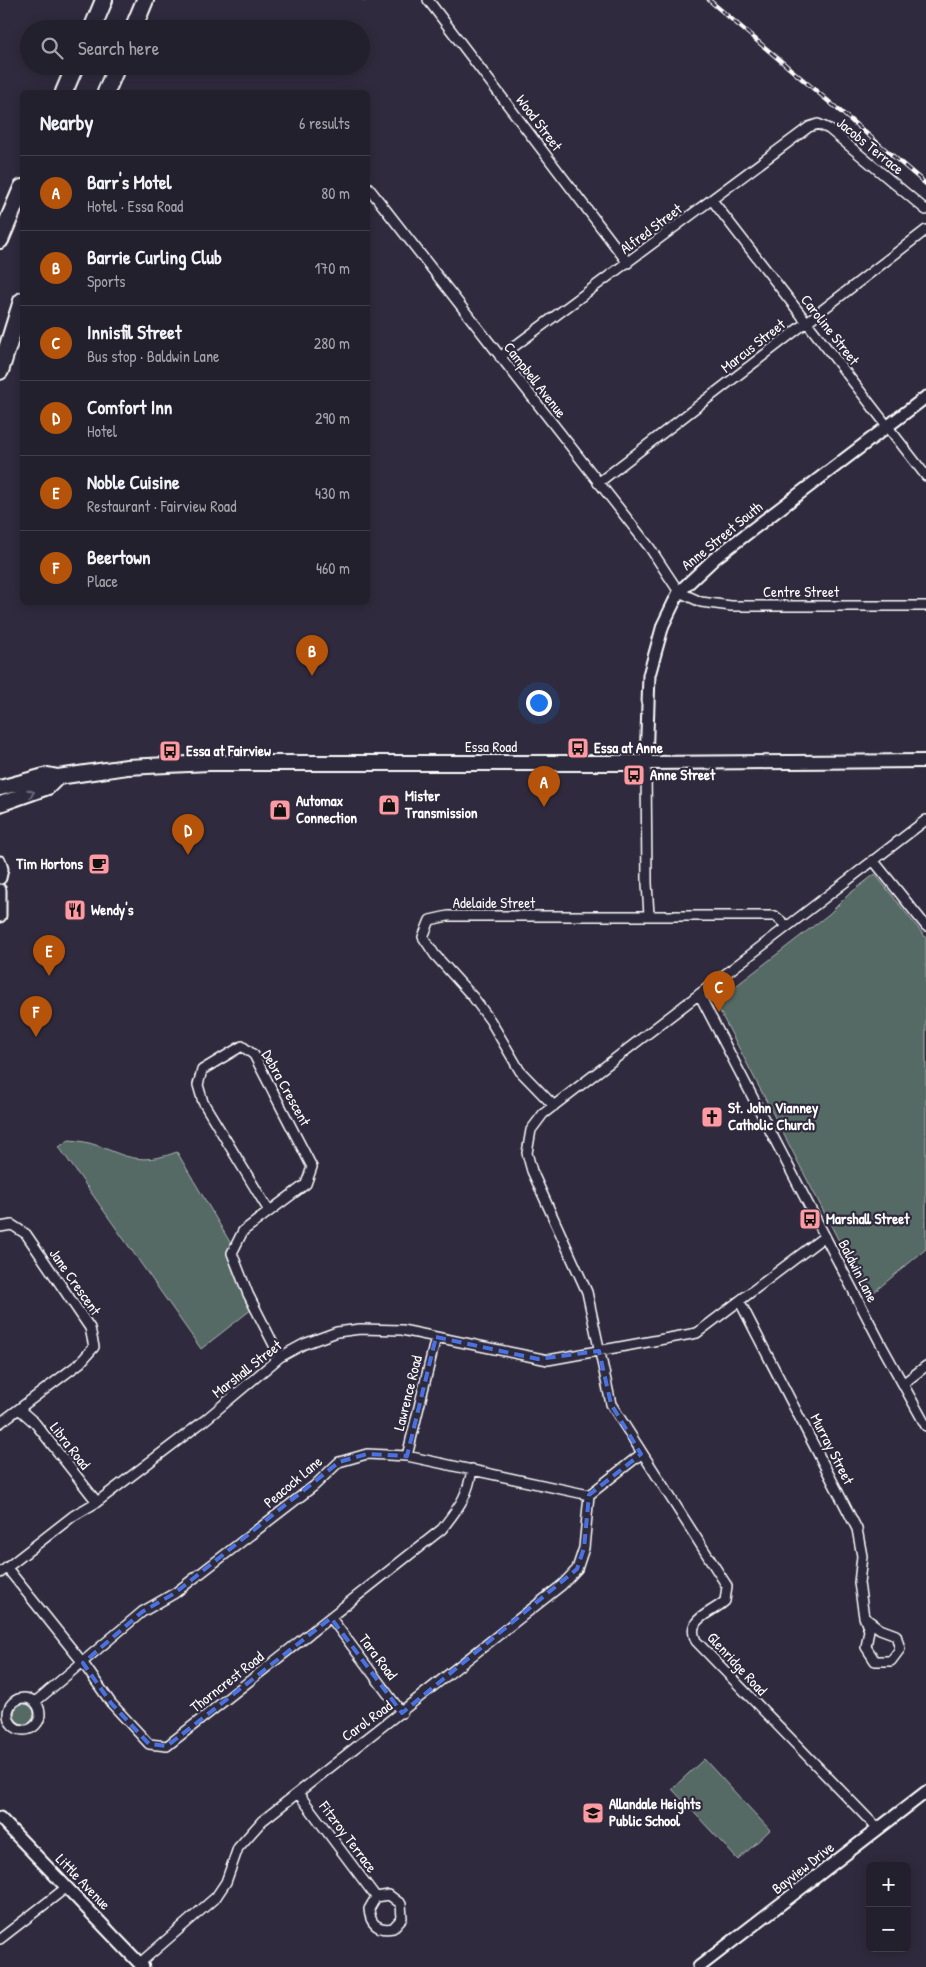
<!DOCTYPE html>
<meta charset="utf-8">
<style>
:root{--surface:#23202e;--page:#2f2d3a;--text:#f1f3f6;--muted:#a3a3aa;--line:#403e4a;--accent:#b45309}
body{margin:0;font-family:"Patrick Hand",sans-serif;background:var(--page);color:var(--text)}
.controls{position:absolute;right:15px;bottom:15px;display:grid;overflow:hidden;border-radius:8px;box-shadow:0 2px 12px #0003}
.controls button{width:45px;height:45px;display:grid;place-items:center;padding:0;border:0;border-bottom:1px solid var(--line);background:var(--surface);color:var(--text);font:25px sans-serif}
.you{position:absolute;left:538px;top:702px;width:18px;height:18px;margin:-12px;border:4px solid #fff;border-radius:50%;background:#1a73e8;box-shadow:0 0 0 8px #1a73e833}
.badge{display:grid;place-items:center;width:32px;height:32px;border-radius:50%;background:var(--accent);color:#fff;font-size:16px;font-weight:700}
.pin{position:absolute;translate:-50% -41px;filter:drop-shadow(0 1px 2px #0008)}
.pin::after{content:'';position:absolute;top:26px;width:18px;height:15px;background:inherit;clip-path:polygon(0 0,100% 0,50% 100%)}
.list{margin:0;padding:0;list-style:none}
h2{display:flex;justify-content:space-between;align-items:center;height:65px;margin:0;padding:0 20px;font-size:21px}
h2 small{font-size:16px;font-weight:400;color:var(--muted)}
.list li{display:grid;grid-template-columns:32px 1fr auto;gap:15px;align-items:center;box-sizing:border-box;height:75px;padding:0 20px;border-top:1px solid var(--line)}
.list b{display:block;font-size:19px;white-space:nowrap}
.list p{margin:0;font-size:16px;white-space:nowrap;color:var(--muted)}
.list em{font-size:16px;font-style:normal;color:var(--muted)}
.icon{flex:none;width:28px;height:28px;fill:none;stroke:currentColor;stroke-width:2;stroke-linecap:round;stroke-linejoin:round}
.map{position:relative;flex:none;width:926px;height:1967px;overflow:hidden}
.search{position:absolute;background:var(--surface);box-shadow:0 2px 12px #0003;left:20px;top:20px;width:350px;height:55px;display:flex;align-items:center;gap:12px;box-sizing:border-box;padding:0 18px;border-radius:28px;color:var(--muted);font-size:19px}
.panel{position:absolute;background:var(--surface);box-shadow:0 2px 12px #0003;left:20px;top:90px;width:350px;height:515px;border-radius:8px}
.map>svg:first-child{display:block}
.green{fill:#576b65;stroke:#abb5b2}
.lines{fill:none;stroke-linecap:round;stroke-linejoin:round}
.stream{stroke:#93a1ac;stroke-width:2.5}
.minor-casing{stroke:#fff;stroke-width:12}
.tertiary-casing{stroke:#fff;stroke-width:15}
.secondary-casing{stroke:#fff;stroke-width:16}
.primary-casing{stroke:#fff;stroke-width:18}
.motorway-casing{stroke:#fff;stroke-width:20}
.minor{stroke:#2f2a3d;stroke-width:9}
.tertiary{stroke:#2f2a3d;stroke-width:11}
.secondary{stroke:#2f2a3d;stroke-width:12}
.primary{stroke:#2f2a3d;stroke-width:14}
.motorway{stroke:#2f2a3d;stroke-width:16}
.rail-casing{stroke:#fff;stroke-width:4.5}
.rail{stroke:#2f2a3d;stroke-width:2.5;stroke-dasharray:8;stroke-linecap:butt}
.oneway{stroke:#6d6a77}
.marked{fill:none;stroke:#4a71e0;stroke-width:4;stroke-dasharray:10 6;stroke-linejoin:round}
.labels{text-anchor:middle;stroke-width:4.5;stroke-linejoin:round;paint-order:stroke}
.street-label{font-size:15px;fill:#fff;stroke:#2f2a3d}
.poi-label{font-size:15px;font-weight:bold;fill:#fff;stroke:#2f2a3d;text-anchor:start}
</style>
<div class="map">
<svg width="926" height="1967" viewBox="0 0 926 1967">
<rect width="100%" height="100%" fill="#2f2a3d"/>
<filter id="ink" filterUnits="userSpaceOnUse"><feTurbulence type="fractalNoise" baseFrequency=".02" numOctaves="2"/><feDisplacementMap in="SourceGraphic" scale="10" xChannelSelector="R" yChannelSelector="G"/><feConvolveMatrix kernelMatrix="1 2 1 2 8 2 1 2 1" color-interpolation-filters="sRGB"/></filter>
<g filter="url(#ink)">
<path class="green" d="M875,874L926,938V1249L868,1297L715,1002L829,914L848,895Z
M69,1140C114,1142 124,1172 177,1152L234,1249L252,1309L201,1349L59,1147Z
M14 1714a10 10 0 1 1 20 0a10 10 0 1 1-20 0Z
M704,1759L770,1830L738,1860L672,1789Z"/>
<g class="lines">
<path class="stream" d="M364,0H367"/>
<g class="minor-casing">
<path id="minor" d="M428,0L628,263
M368,187L650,548L679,592L701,602L731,606H926
M712,200L926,476
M500,357L809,127L818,124L829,129L926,210
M598,483L926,230
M646,763L647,883L649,915
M873,860L926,926
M699,994L883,1348L926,1426
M554,1106L520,1071L490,1020L473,997L435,955L423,937L430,920L448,916H775L787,926
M269,1211L203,1102L198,1085L202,1070L242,1046L254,1055L312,1167L306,1184L243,1231L232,1253L248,1294L280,1357
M0,1227L12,1225L26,1234L90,1328L94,1347L80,1363L0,1423
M740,1302L857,1529L862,1556L859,1583L864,1617L869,1630L866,1647L875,1661H891L900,1649L896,1635L880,1629L864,1617
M904,1383L926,1366
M19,1409L35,1423L97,1502
M407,1456L436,1337
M589,1495L641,1454
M7,1568L83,1663L111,1703L149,1744L167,1746L442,1529C458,1508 468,1497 472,1469
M0,1573L73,1516L97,1502L205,1420L280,1357L304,1344L337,1332L360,1329L402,1330L548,1360L697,1333L825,1236
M331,1618L402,1713
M8 1714a16 16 0 1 1 32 0a16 16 0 1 1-32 0Z
M35,1702L142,1612L175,1593L314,1486L339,1462L367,1454L407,1456L589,1495
M298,1793L376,1897L389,1895L401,1904L402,1918L393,1928C378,1931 370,1924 369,1909L376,1897
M878,1829L696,1641C685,1618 711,1614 725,1601L727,1586L611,1404L587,1292L532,1171L527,1153L531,1130L543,1114L926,820
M0,1939L67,1887
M140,1963L216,1897L226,1882L238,1848L262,1821L562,1585L577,1569L584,1548L589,1495"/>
</g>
<g class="tertiary-casing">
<path id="tertiary" d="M646,763L649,675L663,625L679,592L715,558L926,397
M0,862L2,869L0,878
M0,890V916
M0,1818L143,1967
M699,1967L926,1792"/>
</g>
<g class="secondary-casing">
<path id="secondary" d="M646,763L926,761"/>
</g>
<g class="primary-casing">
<path id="primary" d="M0,788L48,775L58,777L127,767L209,763H646
M0,804L48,787L58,777"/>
</g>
<g class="motorway-casing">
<path id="motorway" d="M92,29L104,0
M133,29L145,0
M64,92L75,66
M106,92L117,66
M0,240L22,188
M0,371L22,301"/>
</g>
<use href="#minor" class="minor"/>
<use href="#tertiary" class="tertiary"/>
<use href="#secondary" class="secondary"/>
<use href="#primary" class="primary"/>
<use href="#motorway" class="motorway"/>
<g class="rail-casing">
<path id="rail" d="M709,0L926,184"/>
</g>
<use href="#rail" class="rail"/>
</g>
<defs><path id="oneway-chevron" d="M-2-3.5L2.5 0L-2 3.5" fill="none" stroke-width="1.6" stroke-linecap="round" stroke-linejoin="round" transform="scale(1.25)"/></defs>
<use class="oneway" href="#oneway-chevron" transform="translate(31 793) rotate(-19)"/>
</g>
<path class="marked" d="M436,1337L538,1359L599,1351L611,1404L641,1454L589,1495L584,1548L577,1569L402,1713L331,1618L167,1746L149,1744L111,1703L83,1663L142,1612L175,1593L339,1462L367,1454L407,1456Z"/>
<defs>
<g id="bus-square" transform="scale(1.125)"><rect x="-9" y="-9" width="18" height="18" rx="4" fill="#ff9aa2" stroke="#2f2a3d"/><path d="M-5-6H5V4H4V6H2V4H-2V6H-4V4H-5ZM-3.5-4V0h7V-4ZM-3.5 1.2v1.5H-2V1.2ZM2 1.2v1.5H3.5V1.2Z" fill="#111"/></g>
<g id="shop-square" transform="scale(1.125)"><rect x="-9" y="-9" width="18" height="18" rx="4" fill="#ff9aa2" stroke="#2f2a3d"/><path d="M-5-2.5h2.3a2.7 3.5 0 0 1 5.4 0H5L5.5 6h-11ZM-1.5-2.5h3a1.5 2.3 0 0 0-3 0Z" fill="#111"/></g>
<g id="cafe-square" transform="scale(1.125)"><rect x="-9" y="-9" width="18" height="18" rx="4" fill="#ff9aa2" stroke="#2f2a3d"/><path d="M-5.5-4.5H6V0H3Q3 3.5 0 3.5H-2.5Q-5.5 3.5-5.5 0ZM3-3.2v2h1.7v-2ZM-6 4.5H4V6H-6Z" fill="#111"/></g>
<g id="restaurant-square" transform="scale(1.125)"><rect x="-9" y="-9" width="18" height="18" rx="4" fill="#ff9aa2" stroke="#2f2a3d"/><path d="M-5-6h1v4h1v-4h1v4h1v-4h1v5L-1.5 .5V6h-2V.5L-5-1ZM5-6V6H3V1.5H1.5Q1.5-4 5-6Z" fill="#111"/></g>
<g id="church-square" transform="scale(1.125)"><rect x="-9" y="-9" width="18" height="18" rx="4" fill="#ff9aa2" stroke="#2f2a3d"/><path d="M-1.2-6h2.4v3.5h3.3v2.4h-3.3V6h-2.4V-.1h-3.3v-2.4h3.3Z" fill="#111"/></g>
<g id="school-square" transform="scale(1.125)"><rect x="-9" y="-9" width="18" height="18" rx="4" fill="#ff9aa2" stroke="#2f2a3d"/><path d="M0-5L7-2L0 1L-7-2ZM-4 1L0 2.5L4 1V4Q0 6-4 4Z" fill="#111"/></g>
</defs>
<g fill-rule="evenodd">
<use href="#bus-square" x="578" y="748"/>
<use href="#bus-square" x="170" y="751"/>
<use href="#bus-square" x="634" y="775"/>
<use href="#shop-square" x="389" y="805"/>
<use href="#shop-square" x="280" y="810"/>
<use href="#cafe-square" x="99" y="864"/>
<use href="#restaurant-square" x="75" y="910"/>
<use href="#church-square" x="712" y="1117"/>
<use href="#bus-square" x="810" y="1219"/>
<use href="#school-square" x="593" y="1813"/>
</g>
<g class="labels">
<g class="street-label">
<text transform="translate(539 123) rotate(53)" y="5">Wood Street</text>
<text transform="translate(870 146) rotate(39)" y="5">Jacobs Terrace</text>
<text transform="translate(651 229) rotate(-37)" y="5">Alfred Street</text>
<text transform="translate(830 330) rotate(52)" y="5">Caroline Street</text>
<text transform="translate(753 346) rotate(-38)" y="5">Marcus Street</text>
<text transform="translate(535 380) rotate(52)" y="5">Campbell Avenue</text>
<text transform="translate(722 536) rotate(-39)" y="5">Anne Street South</text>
<text x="801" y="597">Centre Street</text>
<text x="491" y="752">Essa Road</text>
<text x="494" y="908">Adelaide Street</text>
<text transform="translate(286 1088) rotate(61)" y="5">Debra Crescent</text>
<text transform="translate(858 1271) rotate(63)" y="5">Baldwin Lane</text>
<text transform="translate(75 1282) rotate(55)" y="5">Jane Crescent</text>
<text transform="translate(247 1369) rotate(-38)" y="5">Marshall Street</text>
<text transform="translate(408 1393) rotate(-76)" y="5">Lawrence Road</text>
<text transform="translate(70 1446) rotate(52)" y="5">Libra Road</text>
<text transform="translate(832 1449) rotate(63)" y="5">Murray Street</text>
<text transform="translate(293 1482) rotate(-40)" y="5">Peacock Lane</text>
<text transform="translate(378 1657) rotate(53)" y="5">Tara Road</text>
<text transform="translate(737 1664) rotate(47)" y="5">Glenridge Road</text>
<text transform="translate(227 1682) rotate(-38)" y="5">Thorncrest Road</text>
<text transform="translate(367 1721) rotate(-36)" y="5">Carol Road</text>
<text transform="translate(348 1837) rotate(53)" y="5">Fitzroy Terrace</text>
<text transform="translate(803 1868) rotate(-38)" y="5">Bayview Drive</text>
<text transform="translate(83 1882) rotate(46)" y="5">Little Avenue</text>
</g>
<g class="poi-label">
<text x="594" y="753">Essa at Anne</text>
<text x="186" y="756">Essa at Fairview</text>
<text x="650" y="780">Anne Street</text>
<text x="405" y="801">Mister<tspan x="405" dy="17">Transmission</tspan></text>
<text x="296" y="806">Automax<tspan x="296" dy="17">Connection</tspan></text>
<text x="83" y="869" text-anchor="end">Tim Hortons</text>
<text x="91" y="915">Wendy's</text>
<text x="728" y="1113">St. John Vianney<tspan x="728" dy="17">Catholic Church</tspan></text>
<text x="826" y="1224">Marshall Street</text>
<text x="609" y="1809">Allandale Heights<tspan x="609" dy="17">Public School</tspan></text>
</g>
</g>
</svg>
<div class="controls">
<button>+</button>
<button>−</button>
</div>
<div class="you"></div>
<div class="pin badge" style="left:544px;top:807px">A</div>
<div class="pin badge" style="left:312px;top:676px">B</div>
<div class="pin badge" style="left:719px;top:1012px">C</div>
<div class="pin badge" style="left:188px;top:855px">D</div>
<div class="pin badge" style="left:49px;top:976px">E</div>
<div class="pin badge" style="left:36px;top:1037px">F</div>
<div class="search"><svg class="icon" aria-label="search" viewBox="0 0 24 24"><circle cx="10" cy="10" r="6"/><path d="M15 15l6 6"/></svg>Search here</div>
<section class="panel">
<h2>Nearby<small>6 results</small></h2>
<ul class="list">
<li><span class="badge">A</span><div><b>Barr's Motel</b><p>Hotel · Essa Road</p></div><em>80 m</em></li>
<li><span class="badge">B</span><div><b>Barrie Curling Club</b><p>Sports</p></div><em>170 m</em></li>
<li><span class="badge">C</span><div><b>Innisfil Street</b><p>Bus stop · Baldwin Lane</p></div><em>280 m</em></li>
<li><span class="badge">D</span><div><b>Comfort Inn</b><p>Hotel</p></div><em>290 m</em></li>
<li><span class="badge">E</span><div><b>Noble Cuisine</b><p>Restaurant · Fairview Road</p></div><em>430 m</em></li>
<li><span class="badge">F</span><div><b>Beertown</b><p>Place</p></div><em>460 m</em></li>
</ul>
</section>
</div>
